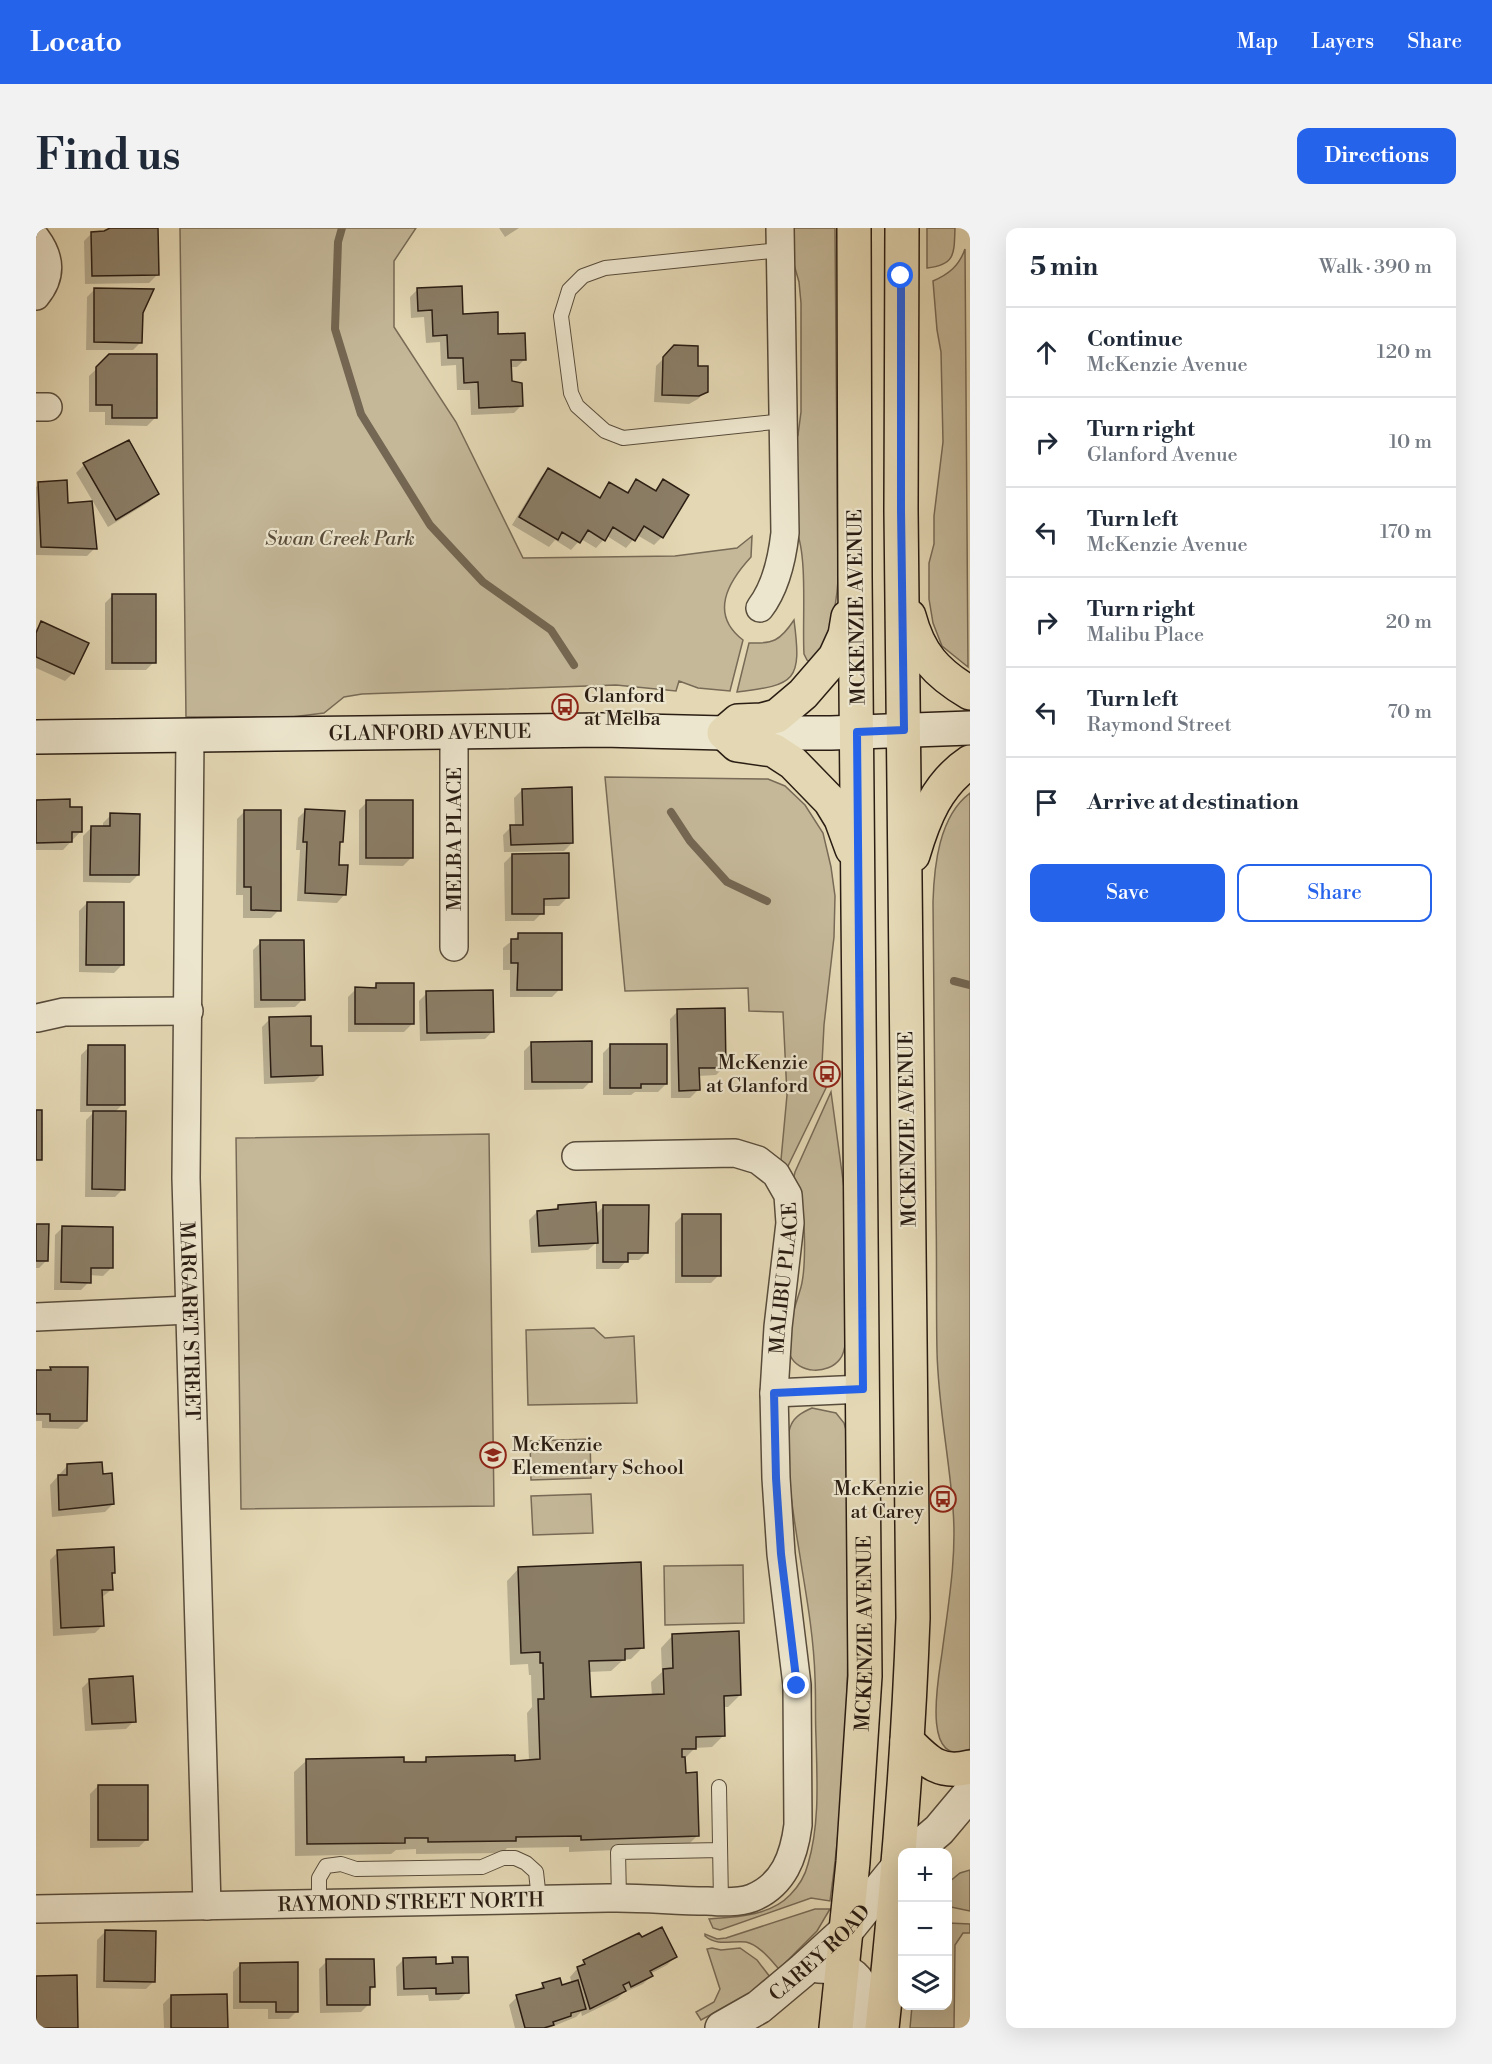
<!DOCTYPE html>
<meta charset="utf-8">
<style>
:root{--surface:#fff;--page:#f2f2f3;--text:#1f2937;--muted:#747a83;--line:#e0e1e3;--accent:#2563eb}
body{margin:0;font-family:"Libre Bodoni",serif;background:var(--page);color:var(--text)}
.controls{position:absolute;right:18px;bottom:18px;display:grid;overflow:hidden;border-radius:12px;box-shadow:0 6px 24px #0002}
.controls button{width:54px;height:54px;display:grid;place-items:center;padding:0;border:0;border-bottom:2px solid var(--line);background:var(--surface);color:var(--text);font:30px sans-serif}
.stop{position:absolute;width:18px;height:18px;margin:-14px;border:4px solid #2563eb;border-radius:50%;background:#fff}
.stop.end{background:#2563eb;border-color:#fff;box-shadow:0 2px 6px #0008}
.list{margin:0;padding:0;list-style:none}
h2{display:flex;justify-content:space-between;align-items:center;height:78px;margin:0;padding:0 24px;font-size:26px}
h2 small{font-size:20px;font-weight:400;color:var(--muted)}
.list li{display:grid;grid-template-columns:39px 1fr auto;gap:18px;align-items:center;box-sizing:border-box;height:90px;padding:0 24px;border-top:2px solid var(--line)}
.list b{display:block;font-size:22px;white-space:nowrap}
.list p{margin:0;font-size:20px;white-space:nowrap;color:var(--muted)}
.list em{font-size:20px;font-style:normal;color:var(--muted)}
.actions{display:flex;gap:12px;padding:18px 24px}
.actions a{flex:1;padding:14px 0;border:2px solid var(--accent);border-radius:12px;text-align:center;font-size:21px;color:var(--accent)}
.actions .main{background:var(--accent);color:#fff}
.icon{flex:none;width:33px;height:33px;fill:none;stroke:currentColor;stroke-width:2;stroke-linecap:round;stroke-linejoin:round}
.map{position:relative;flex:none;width:934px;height:1800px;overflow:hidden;border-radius:12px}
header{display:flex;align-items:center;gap:36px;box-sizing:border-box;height:84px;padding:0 30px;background:var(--accent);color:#fff}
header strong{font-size:28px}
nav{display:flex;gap:33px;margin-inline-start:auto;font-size:21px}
.intro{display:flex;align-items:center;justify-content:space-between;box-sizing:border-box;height:144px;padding:0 36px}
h1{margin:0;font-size:42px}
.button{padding:15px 27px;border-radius:12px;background:var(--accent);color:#fff;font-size:21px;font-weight:700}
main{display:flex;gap:36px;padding:0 36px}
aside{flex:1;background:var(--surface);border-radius:12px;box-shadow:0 6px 24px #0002}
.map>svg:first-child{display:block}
.green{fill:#c4b899;stroke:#776a56;stroke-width:1.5}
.shadow{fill:#0003}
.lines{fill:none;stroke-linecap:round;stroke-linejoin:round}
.stream{stroke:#746753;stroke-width:8}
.building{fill:#8b7e67;stroke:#2a1d13;stroke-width:1.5}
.service-casing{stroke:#584c3b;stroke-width:16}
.minor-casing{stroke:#584c3b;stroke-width:30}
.tertiary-casing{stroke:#584c3b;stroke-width:36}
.secondary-casing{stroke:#2a1d13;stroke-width:36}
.primary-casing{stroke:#2a1d13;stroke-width:36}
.service{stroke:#ede6ce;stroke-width:14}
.minor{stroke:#ede6ce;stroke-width:27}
.tertiary{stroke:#ede6ce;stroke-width:33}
.secondary{stroke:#ede6ce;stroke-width:33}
.primary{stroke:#e4d8b4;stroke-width:33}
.route{stroke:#2563eb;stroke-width:8}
.labels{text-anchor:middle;stroke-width:4.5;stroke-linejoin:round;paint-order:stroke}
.park-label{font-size:20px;font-style:italic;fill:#584c3b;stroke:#ede6ce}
.street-label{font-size:20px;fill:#2a1d13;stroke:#ede6ce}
.poi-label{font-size:20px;fill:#2a1d13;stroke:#ede6ce;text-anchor:start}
</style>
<header>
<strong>Locato</strong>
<nav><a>Map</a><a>Layers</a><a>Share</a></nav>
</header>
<div class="intro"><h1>Find us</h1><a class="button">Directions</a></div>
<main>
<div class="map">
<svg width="934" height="1800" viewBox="0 0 934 1800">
<rect width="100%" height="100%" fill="#e4d8b4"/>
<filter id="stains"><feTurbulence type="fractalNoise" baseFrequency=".00333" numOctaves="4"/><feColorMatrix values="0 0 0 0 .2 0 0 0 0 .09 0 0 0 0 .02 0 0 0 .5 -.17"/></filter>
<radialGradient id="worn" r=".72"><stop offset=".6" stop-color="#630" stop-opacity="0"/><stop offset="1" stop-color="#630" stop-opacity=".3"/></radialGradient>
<path class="green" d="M144,0H380L358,33V99L420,194L487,330L639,328L701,320L716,308L715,329C692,354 673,386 707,412L694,463L662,460L643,453L640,463L580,457L326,466L308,469L288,485L256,489H150Z
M756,0H799L802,352C800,386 793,407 777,436L771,432L768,426C766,394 772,328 760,302L759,214L762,207L765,184V75L763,54L757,33Z
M891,0H919C918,25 920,37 891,40Z
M929,21L932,439L906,418L897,395L893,371V335L898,316V288L907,214L905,124L901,102L897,53C913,46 923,38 929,21Z
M758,392C766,453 760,457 701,464L713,415C737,416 744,413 758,392Z
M569,549L732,551L749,558L769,577L787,605L795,639L799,668L798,709L788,797L786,836L790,860L752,938H747L745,932L751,867L747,784L713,783L712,760L589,763Z
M934,565V1521C884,1543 903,1447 906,1425C912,1378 921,1329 917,1281C913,1228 902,1176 901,1123C900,1078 901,1032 900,987C899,882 898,778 897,674C898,638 903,588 934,565Z
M795,864L809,967L810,1109C809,1117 809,1125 804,1131C792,1147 762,1146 754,1127C747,1108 760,1077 765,1059C770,1040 770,985 763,967C762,963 758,959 756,956L759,944Z
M453,906L458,1278L205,1281L200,910Z
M558,1100L569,1110L598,1108L601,1175L492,1177L490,1102Z
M776,1180L800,1185L808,1195L812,1209C813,1364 816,1519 794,1673L775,1670L684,1702L677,1700L673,1691C700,1689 734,1688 754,1667C763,1658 769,1648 772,1636C784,1596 781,1550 780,1509C779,1489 780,1469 779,1450C778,1414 772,1377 766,1341C762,1313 744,1220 755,1197C759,1188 767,1184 776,1180Z
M554,1211L555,1250L495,1252L494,1213Z
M555,1266L557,1305L497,1307L495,1268Z
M707,1337L708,1395L629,1397L628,1338Z
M934,1642V1683L915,1679L912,1677L913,1654L924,1645Z
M779,1681H794L781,1703L743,1741C734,1731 723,1717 710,1714C696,1712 682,1719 669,1708V1706L681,1711L690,1710Z
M912,1695L934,1696V1705H927L919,1717L918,1800H874L876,1778H912Z
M676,1720L685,1722L704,1720L721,1732L734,1749L716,1764L665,1792L660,1784L678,1774L684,1761L671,1721Z"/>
<path class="shadow" d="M77,0H120L121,47L113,55L49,56L48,13L56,5H69Z
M463,0H483L469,9Z
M59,61L105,84V114L97,122H50L51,69Z
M382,61L461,108L489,131L481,139H474V154L486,177L478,185L435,187L434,162H421L420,137L405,138L404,114L390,115L388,89L375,90L374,69Z
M639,119L660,140L670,163L662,171L653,176L618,174L620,138Z
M74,128L119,190L111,198L69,197V184H53V148Z
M48,237L121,266L113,274L72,299L40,245Z
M512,241L562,271L574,256L589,266L600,253L617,264L627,253L626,309L618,317L601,307L590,320L571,308L560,320L545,311L535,322L519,312L513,319L476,297L505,249Z
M3,256L31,277L59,320L51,328L0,327V259Z
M77,367L118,434L110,442H69V375Z
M6,395L37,445L29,453L0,440V401Z
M486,562L536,615L528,623L468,624L467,607L475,599H479L478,570Z
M0,573L32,581L45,603L27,622H0Z
M331,574L375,630L367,638L323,637V582Z
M270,582L306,613L303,617L301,638L309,666L301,675L261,673L264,622H260L262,590Z
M209,583L243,682L235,690H207V667H200L201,591Z
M75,587L102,647L94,655L47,654V608L55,600H67V595Z
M476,627L531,670L523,678H506V685L498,693H469L468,635Z
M51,675L86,737L78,745L43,744V683Z
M483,707L524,761L516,769H474V742H467V720Z
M225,714L267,771L259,779L218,780L217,722Z
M340,757L376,796L368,804H312V769L320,761H336Z
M391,765L457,803L449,811L384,813L383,773Z
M642,783L688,839L680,847L662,848V862L654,870H635L634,791Z
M234,791L274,820L286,846L278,854L228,856L226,799Z
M496,815L555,853L547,861L488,862V823Z
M575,817L630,856L622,864H599L595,867H567V825Z
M53,819L87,876L79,884L87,961L79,969H49L50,892L58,884H44L45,827Z
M522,978L559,987L568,978L611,1024L603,1032H591L583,1041H560V1015L552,1022L495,1025L493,992L501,984L517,983Z
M647,987L683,1047L675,1055H639V995Z
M0,998L11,1032L3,1040H0Z
M27,999L75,1040L67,1048L53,1047V1054L45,1062H18L19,1007Z
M15,1140L50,1193L42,1201L6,1200V1193H0V1143H12Z
M31,1238L66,1247L77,1276L69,1284L16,1289L14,1257Z
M22,1324L78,1344L75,1347V1362L65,1370L67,1397L59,1405L17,1408L14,1332Z
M483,1340L607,1419L595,1431L587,1432L575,1443L552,1444L553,1471L616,1468L615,1454L626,1444L625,1420L637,1407L704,1467L692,1479H687L688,1507L676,1519L659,1520L648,1531L649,1546L662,1607L650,1619L533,1624V1619L471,1620L467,1625L380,1626V1621L360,1622L355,1626L259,1628L258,1544L271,1532L366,1536L386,1535L391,1530L493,1533L491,1485L496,1479L495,1447H493L492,1436L474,1437L471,1353Z
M54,1452L98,1493L90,1501L49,1503L46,1460Z
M62,1558L111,1611L103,1619L54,1620V1566Z
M69,1704L118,1753L110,1761L60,1760L61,1712Z
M605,1711L639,1729L631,1737L614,1746L615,1748L607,1756L587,1765L581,1771L546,1788L545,1784L540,1789L513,1800H479L473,1777L481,1769L500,1763L507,1757L525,1759L536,1756L534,1749L548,1733Z
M368,1731L399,1737H411L417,1731L431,1764L423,1772L393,1773L392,1767L361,1768L360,1739Z
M291,1733L338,1759L333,1764V1776L325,1784L284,1785L283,1741Z
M205,1736L261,1783L253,1791H232V1781H197V1744Z
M135,1768L190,1800H128L127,1776Z"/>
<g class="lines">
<path class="stream" d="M306,0L302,14L299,101L325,186L394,297L447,354L515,402L538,437
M635,584L654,613L691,654L731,673
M918,753L934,757"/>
</g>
<path class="building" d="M74,0H122L123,47L56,48L55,4L68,3Z
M426,58L427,86L462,84V106L489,105L490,132H475L476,153L486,155L487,178L443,180L442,154L428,155L427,130H412L411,107L397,108L396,82L382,83L381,60Z
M58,60L118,61L107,85L106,115L58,114Z
M638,117L662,118V138H672V164L663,168L626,167L627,129Z
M73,126H121V190H76V177H60V139Z
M93,212L123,266L80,292L47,235Z
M512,240L564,270L573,254L592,265L600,251L620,263L627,251L653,267L627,310L608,298L599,313L577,299L569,313L552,302L544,315L526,304L522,312L483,289Z
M31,252L32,275L56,273L61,321L5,319L2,254Z
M76,366H120V435H76Z
M5,393L53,415L38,446L0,429V405Z
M536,559L537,615L475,617L474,597H487L486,561Z
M34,571V579H46V604H36V614L0,615V572Z
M330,572H377V630H330Z
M269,581L309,583L307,614H304L303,637H312L310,667L269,665L271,614H267Z
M208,582H245V683L215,682V659H208Z
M74,585L104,586L103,647H54L55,598H74Z
M533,625V670L508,671V686H476V626Z
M51,674H88V737H50Z
M482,705H526V762H481L482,735H475V711H482Z
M224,712H268L269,772H225Z
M340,755H378V796H319V759L340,760Z
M457,762L458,804L391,805L390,763Z
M689,780L690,840H663L664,862L643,863L641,781Z
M275,788V818H286L287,847L235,849L233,789Z
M556,813V854H496L495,814Z
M574,816H631V856H605V860H574Z
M52,817H89V877H51Z
M0,882H6V932H0Z
M57,883H90L89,962L56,961Z
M560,974L562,1015L503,1018L501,983L522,981V977Z
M567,977H613L612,1025H592V1034H567Z
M646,986H685V1048H646Z
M0,996H13L12,1033H0Z
M26,998L77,999V1040H55V1055L25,1054Z
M14,1139H52L51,1193H14V1186H0V1142H15Z
M66,1234L67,1246L76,1245L78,1276L23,1282L22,1247H31V1236Z
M78,1319L79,1345H76L77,1362H66L68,1398L25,1400L21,1322Z
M605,1334L608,1420L589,1421V1432L553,1433L555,1469L628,1466L627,1441L637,1440L636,1406L703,1403L705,1467L688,1468L689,1508L660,1509V1521H646V1529H649L650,1545L661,1544L663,1608L545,1612V1608L480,1609V1613L392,1614V1610H369V1615L271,1616L270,1531L368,1529V1534H390V1529L479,1527V1533L504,1531L502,1471H508L507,1435H504V1424L485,1425L482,1339Z
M97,1448L100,1494L56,1496L53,1451Z
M62,1557H112V1612H62Z
M626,1699L641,1729L614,1743L617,1748L595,1759L593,1754L587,1757L590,1763L554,1781L541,1739L549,1736L547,1732L603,1705L606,1709Z
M69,1702L120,1703L119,1754L68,1753Z
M400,1729V1736L417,1735L416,1729H432L433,1765L400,1766V1760L368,1761L367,1730Z
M290,1731H338L339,1759H334V1777H291Z
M262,1734V1784H240V1774H204V1735Z
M41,1747L42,1800H0V1748Z
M524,1750L526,1757L542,1752L550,1781L535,1785V1788L517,1794L518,1797L508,1800H489L480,1767L508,1760L506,1755Z
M191,1766L192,1800H135V1767Z"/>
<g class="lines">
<g class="service-casing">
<path id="service" d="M744,22L569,40L547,48L533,62L525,88L535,165L541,178L569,203L587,210L748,193
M683,1559L685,1674
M583,1670L582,1624L684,1622
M283,1675V1650L290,1638L305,1636L320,1641L446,1639L467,1630H479L490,1635L500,1644L503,1671"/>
</g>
<g class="minor-casing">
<g id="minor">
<path d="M0,10C15,30 16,49 0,68"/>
<path d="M0,179H12"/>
<path d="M724,380C740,359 746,332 749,305L744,0"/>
<path d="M418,504V719"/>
<path id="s1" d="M154,508L150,950L171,1678"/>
<path d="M1,790L28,784L153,783"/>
<path d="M0,1089L153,1082"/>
<path d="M738,1165L827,1161"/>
<path id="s2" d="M0,1681C191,1677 381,1674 572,1670C605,1669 638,1673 671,1673C685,1674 703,1675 716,1670C748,1657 758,1628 762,1597L761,1457L745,1326L740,1250L738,1165L742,1099L754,995L752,967L740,946L722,932L699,925L540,928"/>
</g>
</g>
<g class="tertiary-casing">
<g id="tertiary">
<path d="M877,1624L903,1602L934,1565"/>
<path d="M782,1738C825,1739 832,1762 828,1800"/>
<path id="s3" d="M686,1800L723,1779L766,1743L810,1703L866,1634"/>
</g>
</g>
<g class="secondary-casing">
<g id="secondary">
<path id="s4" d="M0,509L566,502L688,505H795L934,500"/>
</g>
</g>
<g class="primary-casing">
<g id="primary">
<path d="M873,388C883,426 900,445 934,465"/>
<path d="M812,389L809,407L799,429L767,466L741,488L726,492L702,493L688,505L701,517L737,522L757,535L794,573L805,591L816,621"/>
<path d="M877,627C888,590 901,556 934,534"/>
<path d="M871,1513C891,1533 903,1547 934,1539"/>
<path id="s5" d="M800,1800L817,1634L829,1448L819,349L818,0"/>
<path d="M846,1800C861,1664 872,1527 877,1390L865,282L866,0"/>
</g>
</g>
<use href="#service" class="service"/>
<use href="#minor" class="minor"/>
<use href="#tertiary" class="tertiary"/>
<use href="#secondary" class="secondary"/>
<use href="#primary" class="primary"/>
</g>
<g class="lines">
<path class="route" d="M761,1458L745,1326L740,1250L738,1165L827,1161L821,504L868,502L865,282V48"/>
</g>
<defs>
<g id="bus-ring" transform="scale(1.35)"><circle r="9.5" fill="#ede6ce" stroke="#8f2418" stroke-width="1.5"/><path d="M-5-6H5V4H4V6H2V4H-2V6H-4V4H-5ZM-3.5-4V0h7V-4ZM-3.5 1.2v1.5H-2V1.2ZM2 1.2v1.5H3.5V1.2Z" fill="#8f2418"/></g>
<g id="school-ring" transform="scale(1.35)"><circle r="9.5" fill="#ede6ce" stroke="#8f2418" stroke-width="1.5"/><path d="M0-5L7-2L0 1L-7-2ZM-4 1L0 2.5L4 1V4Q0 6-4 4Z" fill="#8f2418"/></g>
</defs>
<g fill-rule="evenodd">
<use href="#bus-ring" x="529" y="479"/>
<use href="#bus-ring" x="791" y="846"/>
<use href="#school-ring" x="457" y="1227"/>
<use href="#bus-ring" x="907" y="1271"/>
</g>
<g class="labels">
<g class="park-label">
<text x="304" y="317">Swan Creek Park</text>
</g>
<g class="street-label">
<text transform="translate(820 379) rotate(-91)" y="7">MCKENZIE AVENUE</text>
<text dy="7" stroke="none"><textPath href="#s4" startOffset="394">GLANFORD AVENUE</textPath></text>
<text transform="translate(418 611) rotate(-90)" y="7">MELBA PLACE</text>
<text transform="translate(871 901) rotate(-91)" y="7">MCKENZIE AVENUE</text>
<text dy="7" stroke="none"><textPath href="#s2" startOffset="1356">MALIBU PLACE</textPath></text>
<text dy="7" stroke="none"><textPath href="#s1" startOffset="585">MARGARET STREET</textPath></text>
<text dy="7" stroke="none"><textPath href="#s5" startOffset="396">MCKENZIE AVENUE</textPath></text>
<text dy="7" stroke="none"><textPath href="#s2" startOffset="375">RAYMOND STREET NORTH</textPath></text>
<text dy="7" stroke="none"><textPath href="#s3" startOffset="124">CAREY ROAD</textPath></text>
</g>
<g class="poi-label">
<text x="548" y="474">Glanford<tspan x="548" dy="23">at Melba</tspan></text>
<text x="772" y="841" text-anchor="end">McKenzie<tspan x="772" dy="23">at Glanford</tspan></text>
<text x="476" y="1223">McKenzie<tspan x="476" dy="23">Elementary School</tspan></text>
<text x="888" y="1267" text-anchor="end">McKenzie<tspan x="888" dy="23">at Carey</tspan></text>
</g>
</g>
<rect width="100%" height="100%" filter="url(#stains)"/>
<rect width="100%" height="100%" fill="url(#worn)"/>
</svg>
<div class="controls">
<button>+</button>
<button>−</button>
<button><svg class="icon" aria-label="layers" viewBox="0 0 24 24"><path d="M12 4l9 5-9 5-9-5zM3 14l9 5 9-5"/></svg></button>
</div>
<div class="stop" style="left:865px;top:48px"></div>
<div class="stop end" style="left:761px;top:1458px"></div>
</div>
<aside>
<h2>5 min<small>Walk · 390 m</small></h2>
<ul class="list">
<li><svg class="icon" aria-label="ahead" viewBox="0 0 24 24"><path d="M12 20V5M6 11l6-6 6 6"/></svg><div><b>Continue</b><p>McKenzie Avenue</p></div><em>120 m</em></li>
<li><svg class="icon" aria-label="right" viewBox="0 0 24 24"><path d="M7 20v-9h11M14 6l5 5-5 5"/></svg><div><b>Turn right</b><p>Glanford Avenue</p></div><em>10 m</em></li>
<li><svg class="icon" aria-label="left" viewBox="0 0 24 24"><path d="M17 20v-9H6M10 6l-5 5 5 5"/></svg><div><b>Turn left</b><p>McKenzie Avenue</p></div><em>170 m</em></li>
<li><svg class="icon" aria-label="right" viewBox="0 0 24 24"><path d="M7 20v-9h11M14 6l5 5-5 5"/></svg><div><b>Turn right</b><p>Malibu Place</p></div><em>20 m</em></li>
<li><svg class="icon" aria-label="left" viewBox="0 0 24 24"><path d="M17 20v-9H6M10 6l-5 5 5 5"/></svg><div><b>Turn left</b><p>Raymond Street</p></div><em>70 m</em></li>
<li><svg class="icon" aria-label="arrive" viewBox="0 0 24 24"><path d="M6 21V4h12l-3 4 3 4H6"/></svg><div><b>Arrive at destination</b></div></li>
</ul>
<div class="actions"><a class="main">Save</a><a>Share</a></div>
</aside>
</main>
